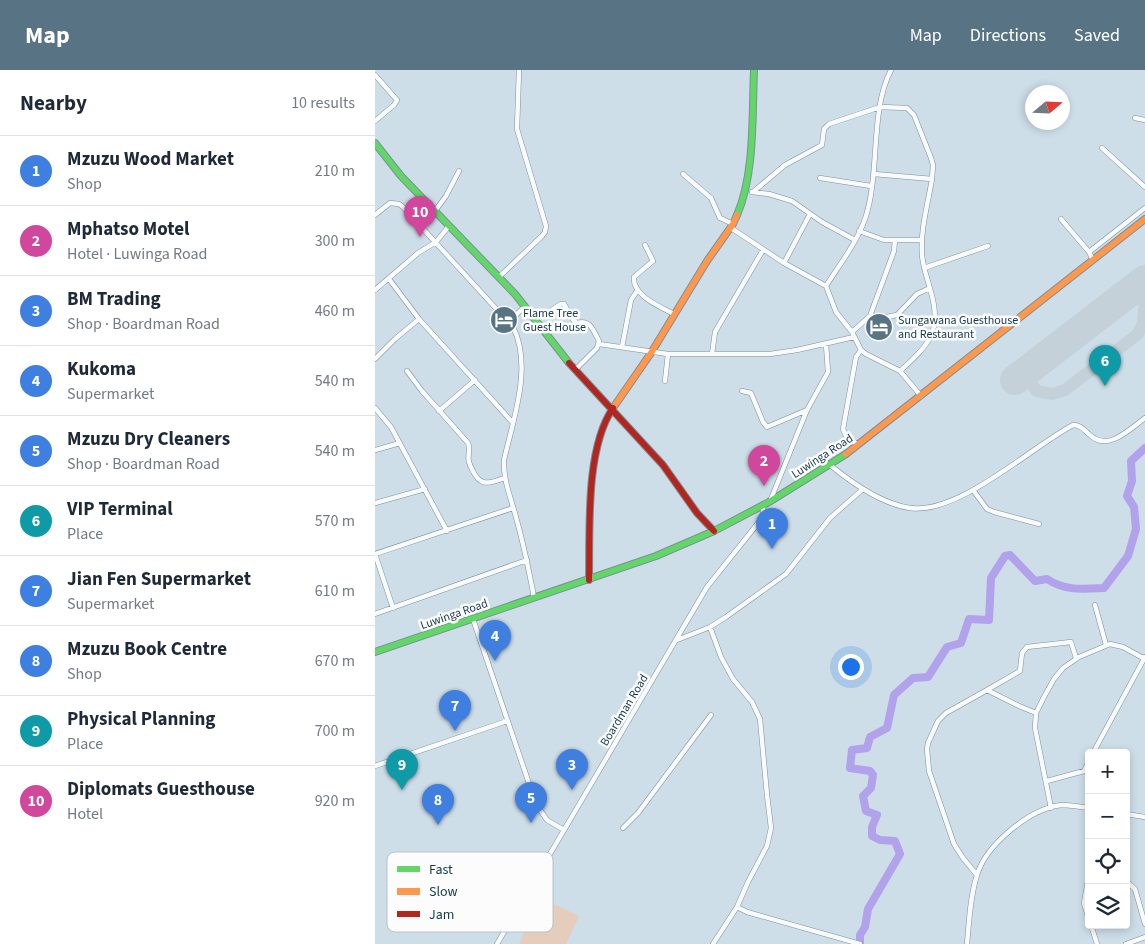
<!DOCTYPE html>
<meta charset="utf-8">
<style>
:root{--surface:#fff;--page:#f6f6f7;--text:#1f2937;--muted:#747a83;--line:#e0e1e3;--accent:#577384}
body{margin:0;font-family:"Source Sans 3",sans-serif;background:var(--page);color:var(--text)}
.controls{position:absolute;right:15px;bottom:15px;display:grid;overflow:hidden;border-radius:5px;box-shadow:0 2px 8px #0003}
.controls button{width:45px;height:45px;display:grid;place-items:center;padding:0;border:0;border-bottom:1px solid var(--line);background:var(--surface);color:var(--text);font:25px sans-serif}
.compass{position:absolute;left:650px;top:15px;width:45px;height:45px;border-radius:50%;background:var(--surface);box-shadow:0 2px 8px #0003;rotate:71deg}
.you{position:absolute;left:475px;top:596px;width:18px;height:18px;margin:-12px;border:4px solid #fff;border-radius:50%;background:#1a73e8;box-shadow:0 0 0 8px #1a73e833}
.badge{display:grid;place-items:center;width:32px;height:32px;border-radius:50%;background:var(--accent);color:#fff;font-size:16px;font-weight:700}
.pin{position:absolute;translate:-50% -41px;filter:drop-shadow(0 1px 2px #0008)}
.pin::after{content:'';position:absolute;top:26px;width:18px;height:15px;background:inherit;clip-path:polygon(0 0,100% 0,50% 100%)}
.list{margin:0;padding:0;list-style:none}
h2{display:flex;justify-content:space-between;align-items:center;height:65px;margin:0;padding:0 20px;font-size:21px}
h2 small{font-size:16px;font-weight:400;color:var(--muted)}
.list li{display:grid;grid-template-columns:32px 1fr auto;gap:15px;align-items:center;box-sizing:border-box;height:70px;padding:0 20px;border-top:1px solid var(--line)}
.list b{display:block;font-size:19px;white-space:nowrap}
.list p{margin:0;font-size:16px;white-space:nowrap;color:var(--muted)}
.list em{font-size:16px;font-style:normal;color:var(--muted)}
.icon{flex:none;width:28px;height:28px;fill:none;stroke:currentColor;stroke-width:2;stroke-linecap:round;stroke-linejoin:round}
.map{position:relative;flex:none;width:770px;height:874px;overflow:hidden}
header{display:flex;align-items:center;gap:30px;box-sizing:border-box;height:70px;padding:0 25px;background:var(--accent);color:#fff}
header strong{font-size:24px}
nav{display:flex;gap:28px;margin-inline-start:auto;font-size:18px}
main{display:flex}
aside{flex:1;background:var(--surface)}
.map>svg:first-child{display:block}
.green{fill:#e6ccba}
.lines{fill:none;stroke-linecap:round;stroke-linejoin:round}
.river{stroke:#b2a2ec;stroke-width:8}
.taxiway{stroke:#c5d1d8;stroke-width:12}
.runway{stroke:#c5d1d8;stroke-width:30}
.street-casing{stroke:#7b909b;stroke-width:5.5}
.fast-casing{stroke:#7b909b;stroke-width:8}
.slow-casing{stroke:#7b909b;stroke-width:8}
.jam-casing{stroke:#7b909b;stroke-width:8}
.street{stroke:#f8fafc;stroke-width:4.5}
.fast{stroke:#63d668;stroke-width:6}
.slow{stroke:#ff974d;stroke-width:6}
.jam{stroke:#b3261e;stroke-width:6}
.labels{text-anchor:middle;stroke-width:5;stroke-linejoin:round;paint-order:stroke}
.poi-label{font-size:12px;fill:#173a4d;stroke:#fcfcfc;text-anchor:start}
.street-label{font-size:12px;fill:#173a4d;stroke:#fcfcfc}
.key{fill:#fcfcfc;stroke:#b7c2c8;stroke-width:1}
.key-label{font-size:14px;fill:#173a4d}
</style>
<header>
<strong>Map</strong>
<nav><a>Map</a><a>Directions</a><a>Saved</a></nav>
</header>
<main>
<aside>
<h2>Nearby<small>10 results</small></h2>
<ul class="list">
<li><span class="badge" style="background:#3f7fe0">1</span><div><b>Mzuzu Wood Market</b><p>Shop</p></div><em>210 m</em></li>
<li><span class="badge" style="background:#d1479c">2</span><div><b>Mphatso Motel</b><p>Hotel · Luwinga Road</p></div><em>300 m</em></li>
<li><span class="badge" style="background:#3f7fe0">3</span><div><b>BM Trading</b><p>Shop · Boardman Road</p></div><em>460 m</em></li>
<li><span class="badge" style="background:#3f7fe0">4</span><div><b>Kukoma</b><p>Supermarket</p></div><em>540 m</em></li>
<li><span class="badge" style="background:#3f7fe0">5</span><div><b>Mzuzu Dry Cleaners</b><p>Shop · Boardman Road</p></div><em>540 m</em></li>
<li><span class="badge" style="background:#0f9aa8">6</span><div><b>VIP Terminal</b><p>Place</p></div><em>570 m</em></li>
<li><span class="badge" style="background:#3f7fe0">7</span><div><b>Jian Fen Supermarket</b><p>Supermarket</p></div><em>610 m</em></li>
<li><span class="badge" style="background:#3f7fe0">8</span><div><b>Mzuzu Book Centre</b><p>Shop</p></div><em>670 m</em></li>
<li><span class="badge" style="background:#0f9aa8">9</span><div><b>Physical Planning</b><p>Place</p></div><em>700 m</em></li>
<li><span class="badge" style="background:#d1479c">10</span><div><b>Diplomats Guesthouse</b><p>Hotel</p></div><em>920 m</em></li>
</ul>
</aside>
<div class="map">
<svg width="770" height="874" viewBox="0 0 770 874">
<rect width="100%" height="100%" fill="#cddee9"/>
<path class="green" d="M166,828L204,846L191,874H144Z"/>
<g class="lines">
<path class="river" d="M485,874V865L490,857L493,839L525,784L520,771L505,770L497,766V757L502,745L491,741L488,726L496,718L498,705L495,701L475,698L477,680L492,678L495,667L512,658L519,625L538,608L553,607L572,577L586,573L594,549L614,550L616,508L630,486L635,485L660,511L672,509C690,521 707,519 729,518L753,486L761,459L759,437L752,426L757,411L756,391L770,378"/>
<path class="taxiway" d="M752,224L763,223L770,227
M658,296L656,302L655,313L662,321L677,324L690,320L763,264L768,253L770,227"/>
<path class="runway" d="M640,310L770,210"/>
<g class="street-casing">
<path id="street" d="M516,0C495,40 505,101 491,146C483,171 465,194 451,216L461,242L477,262L486,280L491,284L525,301L546,326
M0,5L22,30L19,35L0,51
M760,48L770,50
M727,78L770,117
M308,104L336,128L345,148L358,154
M499,104L557,109C553,133 545,161 547,185C548,197 552,207 555,219C568,260 555,274 525,301
M445,108L496,116
M377,122L394,124L417,131L447,152L480,170
M378,122L410,95L447,75L449,59L454,54L505,37L532,38L539,45L556,88L558,95L557,109
M60,141L71,126L84,101
M0,145L15,133L24,134L28,137L138,257C158,296 138,350 129,390C128,412 137,430 142,451C149,476 154,501 159,527
M686,149L714,182
M356,158L409,193L451,216
M484,161L509,170H547
M270,175L278,191L259,207C257,226 286,237 299,244
M718,190L714,182L770,138
M409,193L435,144
M549,198L613,176
M124,207L167,166L170,162L171,156L142,59L144,0
M14,209L44,249L138,353
M0,220L43,183L61,172L74,156
M178,239L186,234H189L199,251L202,253C215,249 218,260 224,271L222,278L200,300
M495,246L512,247L522,245L542,224L555,218
M134,252L150,236
M477,262L495,246L519,181L520,170
M224,274L293,284H395L422,280L479,267
M247,277L256,230L262,221
M337,284L340,262L388,180
M0,289L20,269L44,249
M32,301L47,321L93,373C96,380 92,385 94,392C95,396 97,399 99,403C107,418 116,412 130,408
M290,311L293,284
M367,321L376,323L388,352L392,357L432,340
M0,338L16,357L72,461
M64,341L100,310
M483,375L471,366L468,359L481,287L486,280
M0,380L25,373
M455,395C477,413 506,434 535,438C583,445 655,378 698,355C706,355 709,360 715,365C733,382 755,359 770,348
M598,420L612,439L619,442L664,454
M396,429L432,340L453,302L451,274
M0,433L50,419
M0,484L138,438
M0,484L18,538
M720,535L731,575
M0,544L152,490
M98,549L161,734L172,750L189,760
M335,557L346,587L358,609L377,632L385,649L392,725L396,758L392,776L373,812L362,837L372,842L485,874
M302,570L335,557L351,547L411,504L455,448L488,419
M612,620L645,601L647,583L652,577L696,572L701,588
M718,683L770,587
M0,696L132,651
M672,711L709,701L714,691
M676,738L660,658L661,643L669,627L679,609L688,598L704,587L735,574L748,577L770,589
M751,744L770,747
M248,758L263,743L336,645
M602,805L588,788L579,774L554,701L552,679L553,673L563,651L571,643L612,620L644,636L661,643
M714,805L709,833L714,850
M751,811L760,819L770,854
M716,855L722,874
M122,874L332,517L388,447V435
M338,874L362,837
M592,874C594,852 595,827 602,805C611,775 655,738 687,735C696,735 705,737 714,738
M751,874L770,867"/>
</g>
<g class="fast-casing">
<path id="fast" d="M0,73L26,106L140,224L194,293
M362,145C380,104 377,45 379,0
M0,582L281,486L339,461L394,432L471,384"/>
</g>
<g class="slow-casing">
<path id="slow" d="M238,338L276,283L332,191L358,154L362,145
M471,384L770,149"/>
</g>
<g class="jam-casing">
<path id="jam" d="M194,293L288,395L322,443L339,461
M214,510C215,460 210,379 238,338"/>
</g>
<use href="#street" class="street"/>
<use href="#fast" class="fast"/>
<use href="#slow" class="slow"/>
<use href="#jam" class="jam"/>
</g>
<defs>
<g id="hotel-disc" transform="scale(1.4375)"><circle r="9.5" fill="#577384" stroke="#fcfcfc"/><path d="M-6-4.5h1.5V1H6V5H4.5V3h-9V5H-6ZM-4 0a1.8 1.8 0 1 1 3.6 0ZM.5 0V-2.5h3Q6-2.5 6 0Z" fill="#fff"/></g>
</defs>
<g fill-rule="evenodd">
<use href="#hotel-disc" x="129" y="250"/>
<use href="#hotel-disc" x="504" y="257"/>
</g>
<g class="labels">
<g class="poi-label">
<text x="148" y="247">Flame Tree<tspan x="148" dy="14">Guest House</tspan></text>
<text x="523" y="254">Sungawana Guesthouse<tspan x="523" dy="14">and Restaurant</tspan></text>
</g>
<g class="street-label">
<text transform="translate(447 386) rotate(-33)" y="4">Luwinga Road</text>
<text transform="translate(79 544) rotate(-19)" y="4">Luwinga Road</text>
<text transform="translate(249 640) rotate(-59)" y="4">Boardman Road</text>
</g>
</g>
<rect x="12" y="782" width="166" height="80" rx="8" class="key"/>
<rect x="22" y="796" width="23" height="6" fill="#63d668"/>
<rect x="22" y="818" width="23" height="7" fill="#ff974d"/>
<rect x="22" y="841" width="23" height="6" fill="#b3261e"/>
<g class="key-label">
<text x="54" y="804">Fast</text>
<text x="54" y="826">Slow</text>
<text x="54" y="849">Jam</text>
</g>
</svg>
<div class="controls">
<button>+</button>
<button>−</button>
<button><svg class="icon" aria-label="locate" viewBox="0 0 24 24"><circle cx="12" cy="12" r="6"/><path d="M12 2v4M12 18v4M2 12h4M18 12h4"/></svg></button>
<button><svg class="icon" aria-label="layers" viewBox="0 0 24 24"><path d="M12 4l9 5-9 5-9-5zM3 14l9 5 9-5"/></svg></button>
</div>
<svg class="compass" viewBox="-18 -18 36 36"><path d="M0-13l5 13h-10z" fill="#e53935"/><path d="M0 13l5-13h-10z" fill="#747a83"/></svg>
<div class="you"></div>
<div class="pin badge" style="left:397px;top:479px;background:#3f7fe0">1</div>
<div class="pin badge" style="left:389px;top:416px;background:#d1479c">2</div>
<div class="pin badge" style="left:197px;top:720px;background:#3f7fe0">3</div>
<div class="pin badge" style="left:120px;top:591px;background:#3f7fe0">4</div>
<div class="pin badge" style="left:156px;top:753px;background:#3f7fe0">5</div>
<div class="pin badge" style="left:730px;top:316px;background:#0f9aa8">6</div>
<div class="pin badge" style="left:80px;top:661px;background:#3f7fe0">7</div>
<div class="pin badge" style="left:63px;top:755px;background:#3f7fe0">8</div>
<div class="pin badge" style="left:27px;top:720px;background:#0f9aa8">9</div>
<div class="pin badge" style="left:45px;top:167px;background:#d1479c">10</div>
</div>
</main>
